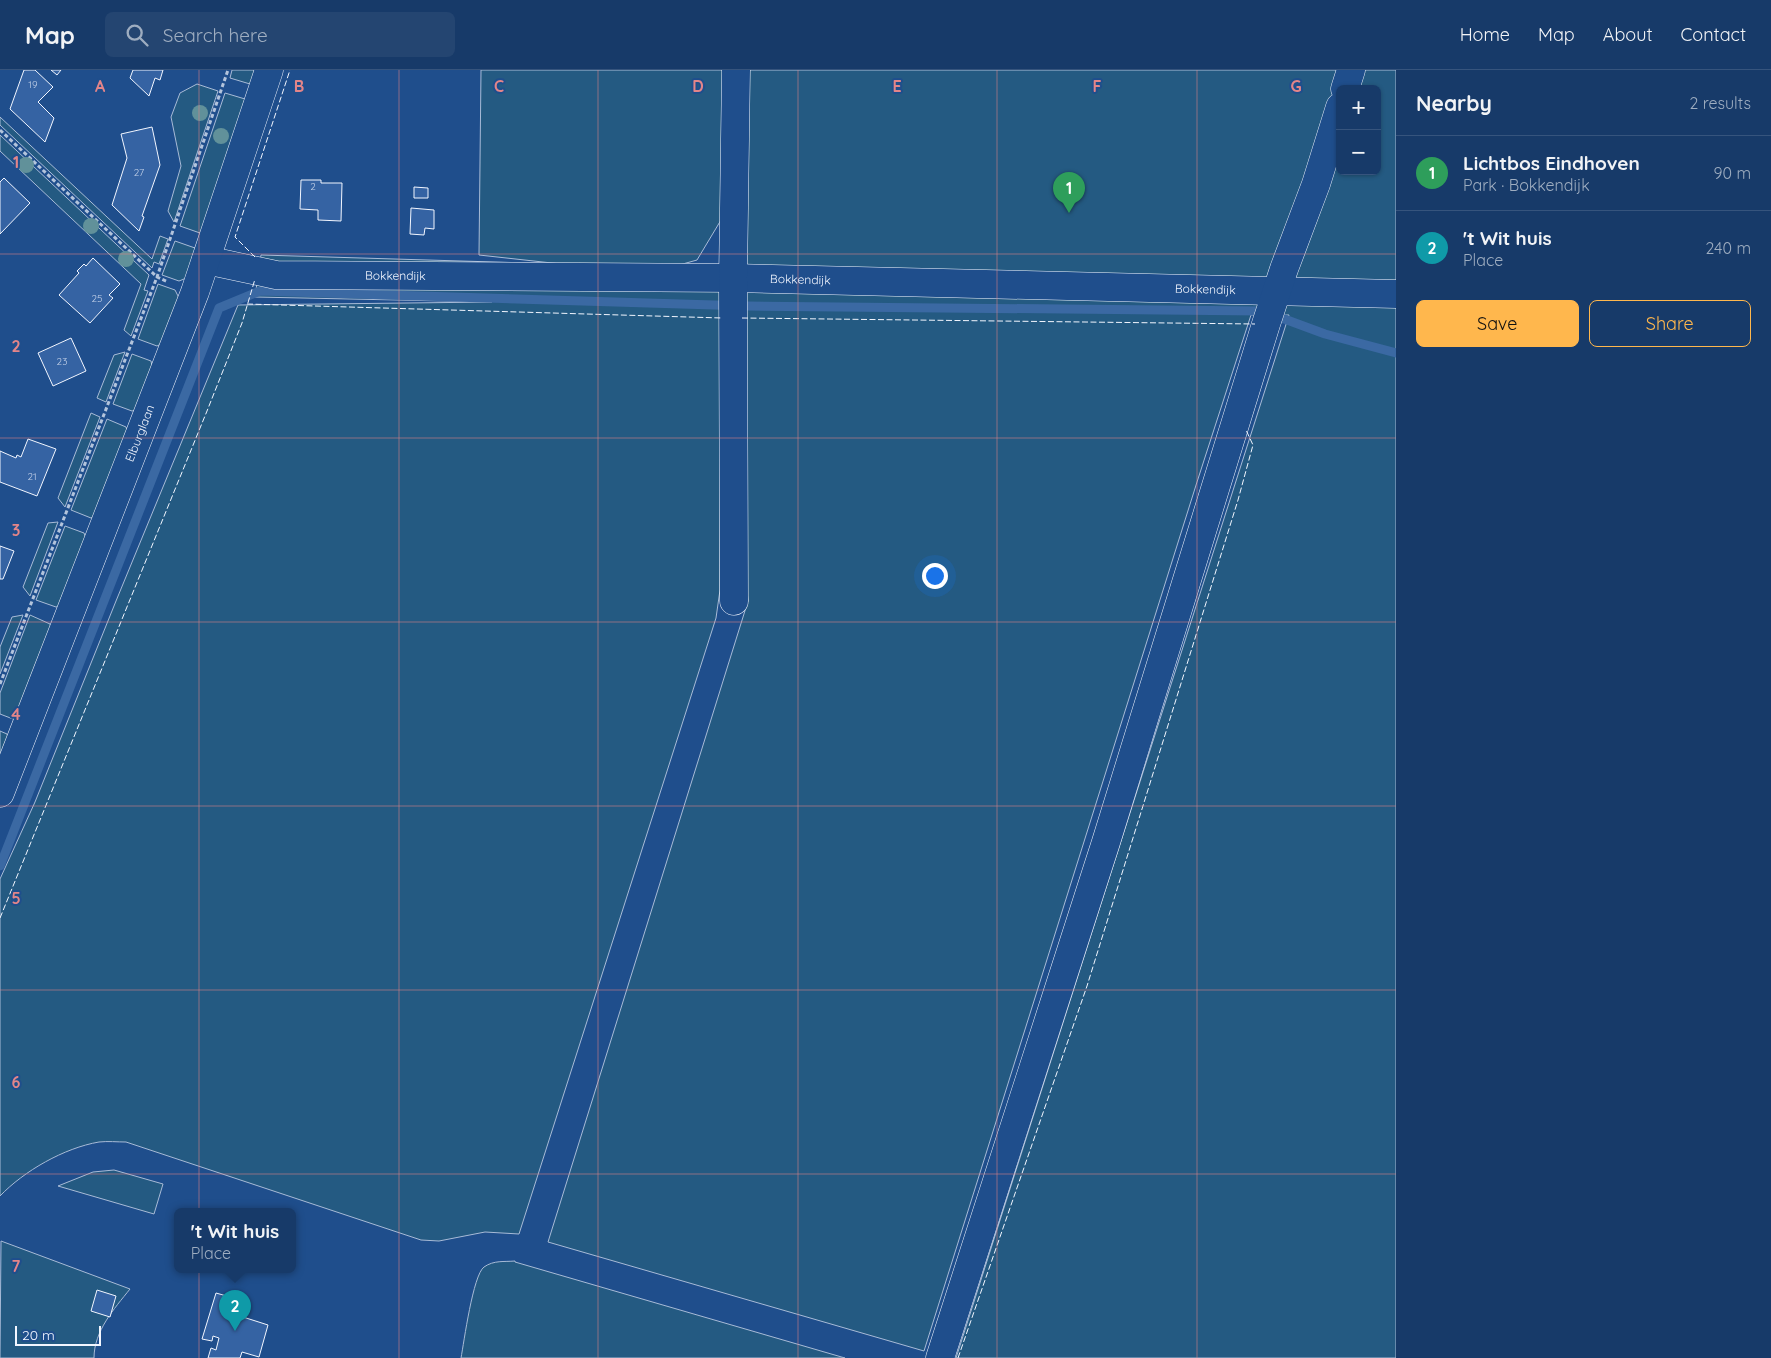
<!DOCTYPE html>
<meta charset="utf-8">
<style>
:root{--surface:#173a69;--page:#244571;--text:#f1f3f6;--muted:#9eadc0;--line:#36547d;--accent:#ffb74d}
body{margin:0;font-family:Quicksand,sans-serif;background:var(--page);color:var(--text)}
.controls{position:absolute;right:15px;top:15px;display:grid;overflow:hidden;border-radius:8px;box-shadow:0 1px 4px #0004}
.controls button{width:45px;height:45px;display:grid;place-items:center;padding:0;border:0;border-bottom:1px solid var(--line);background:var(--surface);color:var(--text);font:25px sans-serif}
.scale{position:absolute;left:15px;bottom:12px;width:86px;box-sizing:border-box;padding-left:5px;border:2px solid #f2f6ff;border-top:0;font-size:14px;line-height:18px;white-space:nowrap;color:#f2f6ff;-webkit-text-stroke:4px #1f4e8c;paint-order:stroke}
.you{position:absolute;left:934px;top:505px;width:18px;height:18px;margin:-12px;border:4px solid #fff;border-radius:50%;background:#1a73e8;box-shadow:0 0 0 8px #1a73e833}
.badge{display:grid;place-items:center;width:32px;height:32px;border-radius:50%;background:var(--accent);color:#fff;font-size:16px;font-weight:700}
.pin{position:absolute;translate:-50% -41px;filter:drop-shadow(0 1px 2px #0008)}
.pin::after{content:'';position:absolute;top:26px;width:18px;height:15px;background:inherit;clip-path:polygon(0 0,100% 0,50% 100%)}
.popup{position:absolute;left:174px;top:1138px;width:122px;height:65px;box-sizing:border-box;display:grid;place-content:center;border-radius:8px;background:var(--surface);filter:drop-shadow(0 1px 4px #0005);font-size:16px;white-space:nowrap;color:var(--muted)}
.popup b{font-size:19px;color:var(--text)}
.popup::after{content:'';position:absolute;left:50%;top:100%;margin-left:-10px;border:10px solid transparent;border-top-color:var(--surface)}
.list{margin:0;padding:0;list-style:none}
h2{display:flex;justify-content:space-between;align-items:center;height:65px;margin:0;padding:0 20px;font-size:21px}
h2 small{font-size:16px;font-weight:400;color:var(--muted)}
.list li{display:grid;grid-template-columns:32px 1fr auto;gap:15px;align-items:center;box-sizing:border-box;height:75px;padding:0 20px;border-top:1px solid var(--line)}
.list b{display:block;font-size:19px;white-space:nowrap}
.list p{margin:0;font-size:16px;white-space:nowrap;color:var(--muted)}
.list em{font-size:16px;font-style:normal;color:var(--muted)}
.actions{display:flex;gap:10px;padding:15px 20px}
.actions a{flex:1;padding:11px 0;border:1px solid var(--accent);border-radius:8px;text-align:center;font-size:18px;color:var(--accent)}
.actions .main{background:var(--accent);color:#111}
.icon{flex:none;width:28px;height:28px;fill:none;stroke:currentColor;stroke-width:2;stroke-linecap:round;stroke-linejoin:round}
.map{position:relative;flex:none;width:1396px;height:1288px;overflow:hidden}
header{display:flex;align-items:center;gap:30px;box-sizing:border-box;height:70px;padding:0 25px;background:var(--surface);border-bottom:1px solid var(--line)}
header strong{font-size:24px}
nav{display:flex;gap:28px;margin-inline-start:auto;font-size:18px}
.search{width:350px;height:45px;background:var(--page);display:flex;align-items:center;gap:12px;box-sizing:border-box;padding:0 18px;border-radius:8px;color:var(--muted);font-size:19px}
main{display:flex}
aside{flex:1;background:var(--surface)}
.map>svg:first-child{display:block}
.green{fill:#245a82;stroke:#a8bbd7;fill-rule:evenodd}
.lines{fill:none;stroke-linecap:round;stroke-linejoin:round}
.stream{stroke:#3b69a3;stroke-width:9}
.building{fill:#3563a3;stroke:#f2f6ff}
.minor-casing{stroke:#f2f6ff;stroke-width:29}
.path{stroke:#b3c4dc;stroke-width:3;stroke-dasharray:4 2.5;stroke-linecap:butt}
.minor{stroke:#1f4e8c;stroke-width:28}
.fence{stroke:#f2f6ff;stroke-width:1;stroke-dasharray:6 2.5;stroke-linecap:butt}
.tree{fill:#61919a}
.grid{fill:none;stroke:#e38589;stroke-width:1;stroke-opacity:0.55}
.labels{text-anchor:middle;stroke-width:4;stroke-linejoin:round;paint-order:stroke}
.number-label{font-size:10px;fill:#c3d1e8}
.street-label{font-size:12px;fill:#f2f6ff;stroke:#1f4e8c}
.grid-label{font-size:16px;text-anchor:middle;font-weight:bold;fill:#e38589;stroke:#1f4e8c;stroke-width:4;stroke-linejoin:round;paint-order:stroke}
</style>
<header>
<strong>Map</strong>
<div class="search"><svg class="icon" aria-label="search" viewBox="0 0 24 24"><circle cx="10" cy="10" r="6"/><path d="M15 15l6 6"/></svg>Search here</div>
<nav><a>Home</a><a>Map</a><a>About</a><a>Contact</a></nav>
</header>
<main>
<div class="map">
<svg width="1396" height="1288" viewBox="0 0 1396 1288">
<rect width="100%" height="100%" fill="#1f4e8c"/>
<path class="green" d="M232,0H259L256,9L250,14L230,8Z
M481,0H726L721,150L697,190L672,197L740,200L743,0H1396V1288H956L1289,245H1251L1197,412L924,1281L548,1172L748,531L721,236L720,520L716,548L519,1164L485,1162L439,1171L421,1170L126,1072C117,1072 108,1071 99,1072C64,1078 24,1101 0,1126V809L35,732L116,531L238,235L492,232L255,227L261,185L561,194L479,185ZM1340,19H1377V101H1340Z
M197,14L218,21L174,152L168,141L181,96L171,47L180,23Z
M225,23L245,29L207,158L200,163L180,156Z
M0,47L152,189L160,166L168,169L159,194L154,192L152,198L0,55Z
M0,65L149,205L144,220L148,221L131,266L124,260L141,214L0,81Z
M175,171L195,178L197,186L189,207L179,211L162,205Z
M158,214L175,220L180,230L163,273L157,276L138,269Z
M125,282L106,332L97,328L114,285Z
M132,284L151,291L153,300L138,340L132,341L113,334Z
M91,343L100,347L65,437L58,428Z
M107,349L126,357L128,364L96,446L91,448L71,440Z
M58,452L30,526L23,517L48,453Z
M65,456L84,463L87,471L62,535L56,537L36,530Z
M23,545L0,604V577L12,547Z
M30,545L50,554L52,561L20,644L13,649L0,644V623Z
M0,661L7,664L9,672L0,695Z
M114,1100L163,1114L154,1144L58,1116L93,1102Z
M1,1171L130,1219C114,1239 94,1261 94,1288H0Z
M515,1191V1192L845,1288H461C464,1272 473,1205 484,1197C494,1190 504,1192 515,1191Z"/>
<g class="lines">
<path class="stream" d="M1279,247L1325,264L1396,283
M0,796L219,238L260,221L747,236L1260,241"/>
</g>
<path class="building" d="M24,0H35L53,17L38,32L54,48L45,72L10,39Z
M51,0H61L57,5Z
M133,0H163L160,10L155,8L149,26L130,8Z
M152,57L160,95L142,146L144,147L139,161L112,135L127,88L121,64Z
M4,108L30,133L0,164V112Z
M301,110H321V113H342L341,151L318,150V140L300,139Z
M414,117L428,118V128H414Z
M411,138L434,140V159L425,158L424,165L410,164Z
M93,188L120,214L109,225L113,228L90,253L59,225L79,203L77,201L84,194L86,196Z
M71,268L86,301L53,316L38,283Z
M28,369L56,379L37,426L0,412V381L16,388L17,385L21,387Z
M0,476L14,481L3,509H0Z
M97,1220L116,1226L110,1247L91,1241Z
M216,1223L248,1232L243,1247L268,1255L259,1287L242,1282L240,1288H208L211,1278L216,1280L219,1268L213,1266L212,1271L202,1269Z"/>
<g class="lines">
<g class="minor-casing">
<g id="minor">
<path d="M1345,19L1351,0"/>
<path id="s1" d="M206,190L276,205L733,208L1396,224"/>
<path d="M734,531L733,208L736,0"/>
<path id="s2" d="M0,723L195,222L269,0"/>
<path d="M940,1288L1106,772L1266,254L1284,199L1316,114L1340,37"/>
</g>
</g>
<path class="path" d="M0,60L157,207L168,212
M0,614L157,207L228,0"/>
<use href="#minor" class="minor"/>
<path class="fence" d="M255,187L235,167L290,0
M247,234L722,248
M742,248L1255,254
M0,848L207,341L242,253L255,209
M958,1288L1087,916L1238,430L1253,375L1246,360"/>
</g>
<g class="tree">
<circle cx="200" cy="43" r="8"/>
<circle cx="221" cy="66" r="8"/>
<circle cx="26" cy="95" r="8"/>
<circle cx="91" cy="156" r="8"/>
<circle cx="126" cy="189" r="8"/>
</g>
<path class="grid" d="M199,0V1288M399,0V1288M598,0V1288M798,0V1288M997,0V1288M1197,0V1288M0,184H1396M0,368H1396M0,552H1396M0,736H1396M0,920H1396M0,1104H1396"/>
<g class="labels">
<g class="number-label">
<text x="33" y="18">19</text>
<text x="139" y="106">27</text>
<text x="313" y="120">2</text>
<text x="97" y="232">25</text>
<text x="62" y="295">23</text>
<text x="32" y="410">21</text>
</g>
<g class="street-label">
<text dy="4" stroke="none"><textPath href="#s1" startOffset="191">Bokkendijk</textPath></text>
<text dy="4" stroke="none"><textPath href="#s1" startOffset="596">Bokkendijk</textPath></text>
<text dy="4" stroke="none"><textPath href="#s1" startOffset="1001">Bokkendijk</textPath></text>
<text dy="4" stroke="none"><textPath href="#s2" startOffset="386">Elburglaan</textPath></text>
</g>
</g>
<g class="grid-label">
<text x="100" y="22">A</text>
<text x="299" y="22">B</text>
<text x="499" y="22">C</text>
<text x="698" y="22">D</text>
<text x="897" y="22">E</text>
<text x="1097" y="22">F</text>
<text x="1296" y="22">G</text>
<text x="16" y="98">1</text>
<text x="16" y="282">2</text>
<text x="16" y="466">3</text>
<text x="16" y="650">4</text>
<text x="16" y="834">5</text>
<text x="16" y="1018">6</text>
<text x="16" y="1202">7</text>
</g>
</svg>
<div class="controls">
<button>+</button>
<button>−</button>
</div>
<div class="scale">20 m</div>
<div class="you"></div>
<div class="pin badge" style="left:1069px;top:143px;background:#2e9e5b">1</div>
<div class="pin badge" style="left:235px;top:1261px;background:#0f9aa8">2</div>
<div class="popup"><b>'t Wit huis</b>Place</div>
</div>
<aside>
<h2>Nearby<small>2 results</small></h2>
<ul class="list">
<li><span class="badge" style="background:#2e9e5b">1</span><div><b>Lichtbos Eindhoven</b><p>Park · Bokkendijk</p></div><em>90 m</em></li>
<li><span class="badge" style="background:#0f9aa8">2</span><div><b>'t Wit huis</b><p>Place</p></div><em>240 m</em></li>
</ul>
<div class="actions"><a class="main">Save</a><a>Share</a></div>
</aside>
</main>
